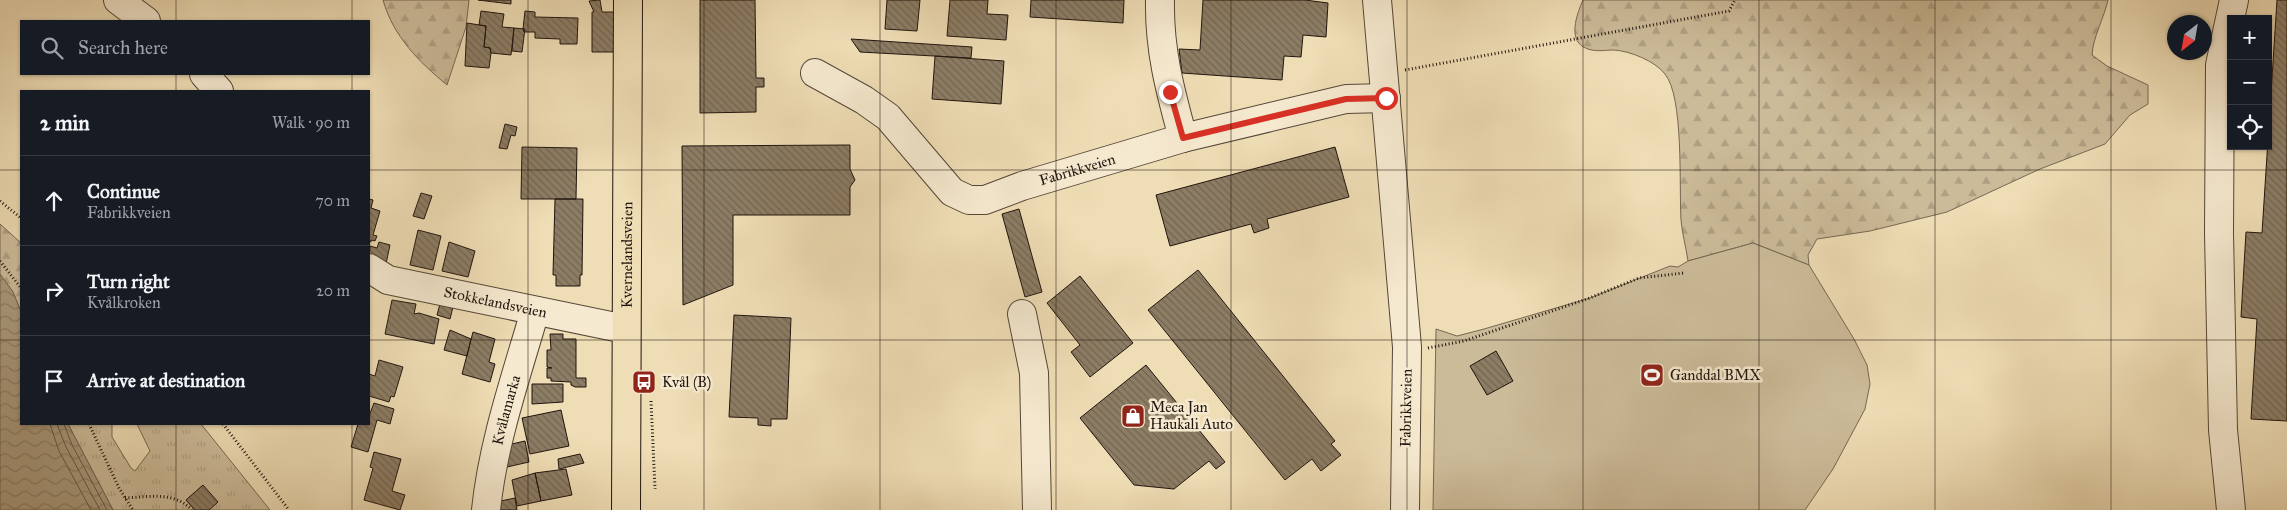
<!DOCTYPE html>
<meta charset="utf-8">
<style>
:root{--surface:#171b24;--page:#242831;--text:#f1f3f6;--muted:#9ea1a6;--line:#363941}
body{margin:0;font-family:"IM FELL Great Primer",serif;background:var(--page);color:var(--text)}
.controls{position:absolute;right:15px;top:15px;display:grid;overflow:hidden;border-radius:0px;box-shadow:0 1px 4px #0004}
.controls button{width:45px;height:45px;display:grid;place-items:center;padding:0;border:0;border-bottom:1px solid var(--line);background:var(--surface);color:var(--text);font:25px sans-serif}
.compass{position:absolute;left:2167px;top:15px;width:45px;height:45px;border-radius:50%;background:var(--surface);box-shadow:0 1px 4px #0004;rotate:211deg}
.stop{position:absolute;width:15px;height:15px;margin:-11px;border:4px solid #d93025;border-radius:50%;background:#fff}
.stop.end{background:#d93025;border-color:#fff;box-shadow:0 1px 5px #0008}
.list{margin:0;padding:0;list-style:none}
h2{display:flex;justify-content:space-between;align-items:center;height:65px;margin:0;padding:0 20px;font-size:21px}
h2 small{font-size:16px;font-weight:400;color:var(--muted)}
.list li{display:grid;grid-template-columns:32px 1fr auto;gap:15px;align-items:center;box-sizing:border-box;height:90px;padding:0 20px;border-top:1px solid var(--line)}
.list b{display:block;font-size:19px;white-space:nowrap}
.list p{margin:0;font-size:16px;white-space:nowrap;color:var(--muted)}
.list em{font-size:16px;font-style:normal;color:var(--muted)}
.icon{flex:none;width:28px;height:28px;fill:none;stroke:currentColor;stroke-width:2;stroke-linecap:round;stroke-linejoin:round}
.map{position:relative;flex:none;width:2287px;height:510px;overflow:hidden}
.search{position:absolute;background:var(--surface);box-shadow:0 1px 4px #0004;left:20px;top:20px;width:350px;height:55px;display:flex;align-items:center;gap:12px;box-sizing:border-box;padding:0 18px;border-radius:0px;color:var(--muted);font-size:19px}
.panel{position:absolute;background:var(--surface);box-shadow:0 1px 4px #0004;left:20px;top:90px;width:350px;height:335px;border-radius:0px}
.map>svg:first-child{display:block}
.grass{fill:url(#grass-tufts);stroke:#766854}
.forest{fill:url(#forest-firs);stroke:#766854}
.pitch{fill:#cb9;stroke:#766854}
.water{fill:url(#water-waves);stroke:#726450}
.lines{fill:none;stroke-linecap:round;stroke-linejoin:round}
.shore{stroke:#645745;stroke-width:1}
.building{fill:url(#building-back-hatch);stroke:#20150e}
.minor-casing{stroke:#544738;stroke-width:30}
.major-casing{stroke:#20150e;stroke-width:30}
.path{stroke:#20150e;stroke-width:3;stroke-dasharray:1 2.5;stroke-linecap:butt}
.minor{stroke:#f5e9cf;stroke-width:28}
.major{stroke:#efddb5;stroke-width:28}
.route{stroke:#d93025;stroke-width:6}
.grid{fill:none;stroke:#20150e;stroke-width:1;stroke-opacity:0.55}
.labels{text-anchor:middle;stroke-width:5;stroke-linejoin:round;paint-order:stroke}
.street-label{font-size:15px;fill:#20150e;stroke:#f5e9cf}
.poi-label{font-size:15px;fill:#20150e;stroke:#f5e9cf;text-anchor:start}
</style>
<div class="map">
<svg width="2287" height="510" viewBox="0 0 2287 510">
<defs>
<pattern id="grass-tufts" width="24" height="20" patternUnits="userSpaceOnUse" patternTransform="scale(1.25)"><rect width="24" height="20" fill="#cb9"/><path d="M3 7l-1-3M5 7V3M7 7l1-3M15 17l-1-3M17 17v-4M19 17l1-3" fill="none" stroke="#afa083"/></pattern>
<pattern id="forest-firs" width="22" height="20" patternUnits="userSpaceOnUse" patternTransform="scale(1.25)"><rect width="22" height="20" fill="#cb9"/><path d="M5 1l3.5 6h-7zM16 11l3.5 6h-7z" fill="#afa083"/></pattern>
<pattern id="water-waves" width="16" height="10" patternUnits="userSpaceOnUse" patternTransform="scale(1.25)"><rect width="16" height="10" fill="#a9997c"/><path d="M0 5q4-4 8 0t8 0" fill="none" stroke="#897c64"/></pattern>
<pattern id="building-back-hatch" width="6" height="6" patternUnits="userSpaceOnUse" patternTransform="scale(1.25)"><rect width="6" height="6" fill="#8c7d65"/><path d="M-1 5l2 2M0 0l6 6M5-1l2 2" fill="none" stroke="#726552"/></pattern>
</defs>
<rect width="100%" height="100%" fill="#efddb5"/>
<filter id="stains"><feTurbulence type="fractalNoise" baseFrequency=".004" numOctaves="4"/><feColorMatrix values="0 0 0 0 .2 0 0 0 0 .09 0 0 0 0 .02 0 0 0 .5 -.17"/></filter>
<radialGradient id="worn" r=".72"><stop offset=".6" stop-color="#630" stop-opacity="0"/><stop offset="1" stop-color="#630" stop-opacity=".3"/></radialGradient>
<path class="grass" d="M68,424H112V437L131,468L135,471L150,451L137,424H201L270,510H209L203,485L186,500L195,510H113Z"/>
<path class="forest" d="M383,0H469L466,27L447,85C419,62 393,36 383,0Z
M1583,0H2108C2104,18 2093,37 2092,55L2107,66L2148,85V104L2130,115L2105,144L2040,169L1947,212L1870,231L1817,239L1808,255L1809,265L1753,243L1688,261C1686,247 1682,233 1681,220C1679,187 1684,97 1665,74C1655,61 1630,51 1614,50C1606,50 1596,52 1588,49C1566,42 1577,14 1583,0Z
M0,224L21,243V312L13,292L0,274Z"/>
<path class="pitch" d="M1753,243L1809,265L1854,339L1867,365L1870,384L1865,409L1833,469L1805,510H1433L1436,329L1457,336L1484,329L1590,298L1670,266L1678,267L1688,261Z"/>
<path class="water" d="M0,274L13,292L21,312V424H68L113,510H0Z"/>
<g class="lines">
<path class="shore" d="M50,424L59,451L91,510
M57,424L66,447L100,510
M64,424L72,445L107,510"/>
</g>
<path class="building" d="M478,0H511V4Z
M600,0L602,12H618V52H592V12H594L589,1Z
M700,0H755L756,78H764V87H756V112L700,113Z
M887,0H920L917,31L885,29Z
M950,0H988L987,14L1008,15L1006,40L947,36Z
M1031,0H1124L1123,23L1030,17Z
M1203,0H1305L1328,3L1326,37L1303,35L1301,57L1284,56L1282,80L1182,73L1179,49L1200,50Z
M2277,0H2287V421L2251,419L2257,319L2241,317L2246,232L2262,233Z
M481,11L504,14L502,27L514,28L511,55L491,53L490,48L484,47L486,26L479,25Z
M525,11L535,12V17L578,18L577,44H560V39L535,38V32H524L523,29Z
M467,23L486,26L484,47L490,48L491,53L489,68L465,66Z
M514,28L525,29L522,52L512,51Z
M851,39L972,47L971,58L860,52Z
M935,56L1004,61L1001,104L932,99Z
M505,124L517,127L515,136L511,135L507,149L499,148Z
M850,145V169L855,180L850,187V215H733V285L683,305L682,146Z
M522,147L577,148L576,199H521Z
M1335,147L1349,197L1267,219L1269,228L1254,233L1251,224L1170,246L1156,195Z
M421,193L432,196L424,219L413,216Z
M369,199L373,200L371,208L380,211L373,235L377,236L375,241L371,240V242L369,241Z
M555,199H583L582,275H580V286H556V275H553Z
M1019,209L1042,292L1025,297L1002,214Z
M418,230L441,236L433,270L410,265Z
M379,242L390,245L386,264L369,258L370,246L377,248Z
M449,242L475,251L468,277L442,271Z
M1198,270L1335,441L1331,444L1341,455L1321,471L1312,459L1285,480L1148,310Z
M1080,276L1133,343L1090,377L1071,352L1080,345L1047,303Z
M392,300L416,304L414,314L419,313L439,319L434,344L385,334Z
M441,300L454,303L450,319L437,315Z
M734,315L791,318L787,419H771V426L758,425V418L729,417Z
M450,330L471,339L467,356L444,350Z
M473,332L495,339L489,362L495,364L490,382L462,374Z
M550,334H563V339H576V378H586V387H575L571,385V382L551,381V378H547V368H552L547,367V350H551Z
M1496,351L1513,381L1487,395L1470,366Z
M379,360L403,367L394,397L391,396L389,402L369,396V374L375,376Z
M1146,365L1225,462L1216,469L1209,461L1174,489L1134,485L1080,418Z
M532,384H563V402L532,404Z
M374,403L394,409L390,424L377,420L368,452L351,447L358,424H369V416Z
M561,410L569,446L530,454L522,418Z
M525,441L529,462L507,467L503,446Z
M374,452L401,459L392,491L405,495L400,510L364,500L373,468L370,467Z
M580,454L584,463L559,469L558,459Z
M566,469L572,495L541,501L535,473Z
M535,473L541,501L517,506L512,480Z
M203,485L218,502L209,510H195L186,500Z
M515,498L517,510H498L496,502Z"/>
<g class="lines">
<g class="minor-casing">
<g id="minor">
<path d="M118,0L146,21"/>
<path d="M1160,0C1159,50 1170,90 1183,138"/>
<path d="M1377,0L1407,347L1405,510"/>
<path id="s1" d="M815,73L864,100L888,117L952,192L969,200H985L1022,186L1183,138L1346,99L1386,98"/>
<path d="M204,74L219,91"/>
<path id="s2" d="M369,268L388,280L625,329"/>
<path d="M1022,314L1034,373L1037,510"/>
<path id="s3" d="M486,510C493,442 516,377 535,311"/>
<path d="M2231,510L2223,430L2219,233L2220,65L2234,0"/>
</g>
</g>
<g class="major-casing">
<g id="major">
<path id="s4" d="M626,510L628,0"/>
</g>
</g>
<path class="path" d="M1405,70L1729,11L1735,0
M0,201L21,218
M0,261L21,288
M1428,348L1464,341L1587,299L1639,278L1684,273
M651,401L655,489
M89,424L119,488L133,510
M223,424L289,510
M125,498C149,497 174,491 192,510"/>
<use href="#minor" class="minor"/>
<use href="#major" class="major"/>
</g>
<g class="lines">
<path class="route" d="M1170,92L1183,138L1346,99L1386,98"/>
</g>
<path class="grid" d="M176,0V21M352,0V21M528,0V510M704,0V510M880,0V510M1056,0V510M1231,0V510M1407,0V510M1583,0V510M1759,0V510M1935,0V510M2111,0V510M176,74V91M352,74V91M0,170H21M369,170H2287M0,340H21M369,340H2287M176,424V510M352,424V510"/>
<defs>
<g id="stadium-square" transform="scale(1.25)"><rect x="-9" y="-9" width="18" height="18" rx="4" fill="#8f2418" stroke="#f5e9cf"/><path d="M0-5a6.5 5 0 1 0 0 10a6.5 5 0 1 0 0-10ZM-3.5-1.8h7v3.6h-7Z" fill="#fff"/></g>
<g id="bus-square" transform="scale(1.25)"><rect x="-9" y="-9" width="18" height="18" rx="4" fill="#8f2418" stroke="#f5e9cf"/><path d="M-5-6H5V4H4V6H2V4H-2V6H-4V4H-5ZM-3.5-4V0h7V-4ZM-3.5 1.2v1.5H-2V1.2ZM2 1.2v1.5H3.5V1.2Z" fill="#fff"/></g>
<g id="shop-square" transform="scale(1.25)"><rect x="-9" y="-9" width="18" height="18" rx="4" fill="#8f2418" stroke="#f5e9cf"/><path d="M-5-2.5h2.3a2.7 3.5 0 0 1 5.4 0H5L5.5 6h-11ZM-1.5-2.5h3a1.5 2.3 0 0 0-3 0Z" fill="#fff"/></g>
</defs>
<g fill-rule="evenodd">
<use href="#stadium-square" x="1652" y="375"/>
<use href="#bus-square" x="644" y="382"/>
<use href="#shop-square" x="1133" y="416"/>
</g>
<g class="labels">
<g class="street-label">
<text dy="5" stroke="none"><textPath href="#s1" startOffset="316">Fabrikkveien</textPath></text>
<text dy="5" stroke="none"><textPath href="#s4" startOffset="255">Kvernelandsveien</textPath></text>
<text dy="5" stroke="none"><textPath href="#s2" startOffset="132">Stokkelandsveien</textPath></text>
<text transform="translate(1406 408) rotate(-89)" y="5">Fabrikkveien</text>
<text dy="5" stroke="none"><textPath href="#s3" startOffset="102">Kvålamarka</textPath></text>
</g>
<g class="poi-label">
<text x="1670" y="380">Ganddal BMX</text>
<text x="662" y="387">Kvål (B)</text>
<text x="1150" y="412">Meca Jan<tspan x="1150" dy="17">Haukali Auto</tspan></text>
</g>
</g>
<rect width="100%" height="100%" filter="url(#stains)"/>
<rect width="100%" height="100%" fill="url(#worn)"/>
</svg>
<div class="controls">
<button>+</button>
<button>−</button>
<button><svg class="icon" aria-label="locate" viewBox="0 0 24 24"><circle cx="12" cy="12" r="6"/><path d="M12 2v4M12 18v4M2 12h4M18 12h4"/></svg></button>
</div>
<svg class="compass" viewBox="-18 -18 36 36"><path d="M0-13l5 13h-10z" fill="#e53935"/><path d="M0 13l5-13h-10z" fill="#9ea1a6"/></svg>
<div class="stop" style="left:1386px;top:98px"></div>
<div class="stop end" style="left:1170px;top:92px"></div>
<div class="search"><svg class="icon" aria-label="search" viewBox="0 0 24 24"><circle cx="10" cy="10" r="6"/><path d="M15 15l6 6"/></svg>Search here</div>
<section class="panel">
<h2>2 min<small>Walk · 90 m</small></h2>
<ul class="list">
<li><svg class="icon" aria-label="ahead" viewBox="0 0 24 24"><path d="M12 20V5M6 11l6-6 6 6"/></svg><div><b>Continue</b><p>Fabrikkveien</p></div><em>70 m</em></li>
<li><svg class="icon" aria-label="right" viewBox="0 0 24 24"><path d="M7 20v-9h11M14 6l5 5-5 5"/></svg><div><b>Turn right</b><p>Kvålkroken</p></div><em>20 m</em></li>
<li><svg class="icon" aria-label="arrive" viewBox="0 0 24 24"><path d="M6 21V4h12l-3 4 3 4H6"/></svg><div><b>Arrive at destination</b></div></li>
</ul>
</section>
</div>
